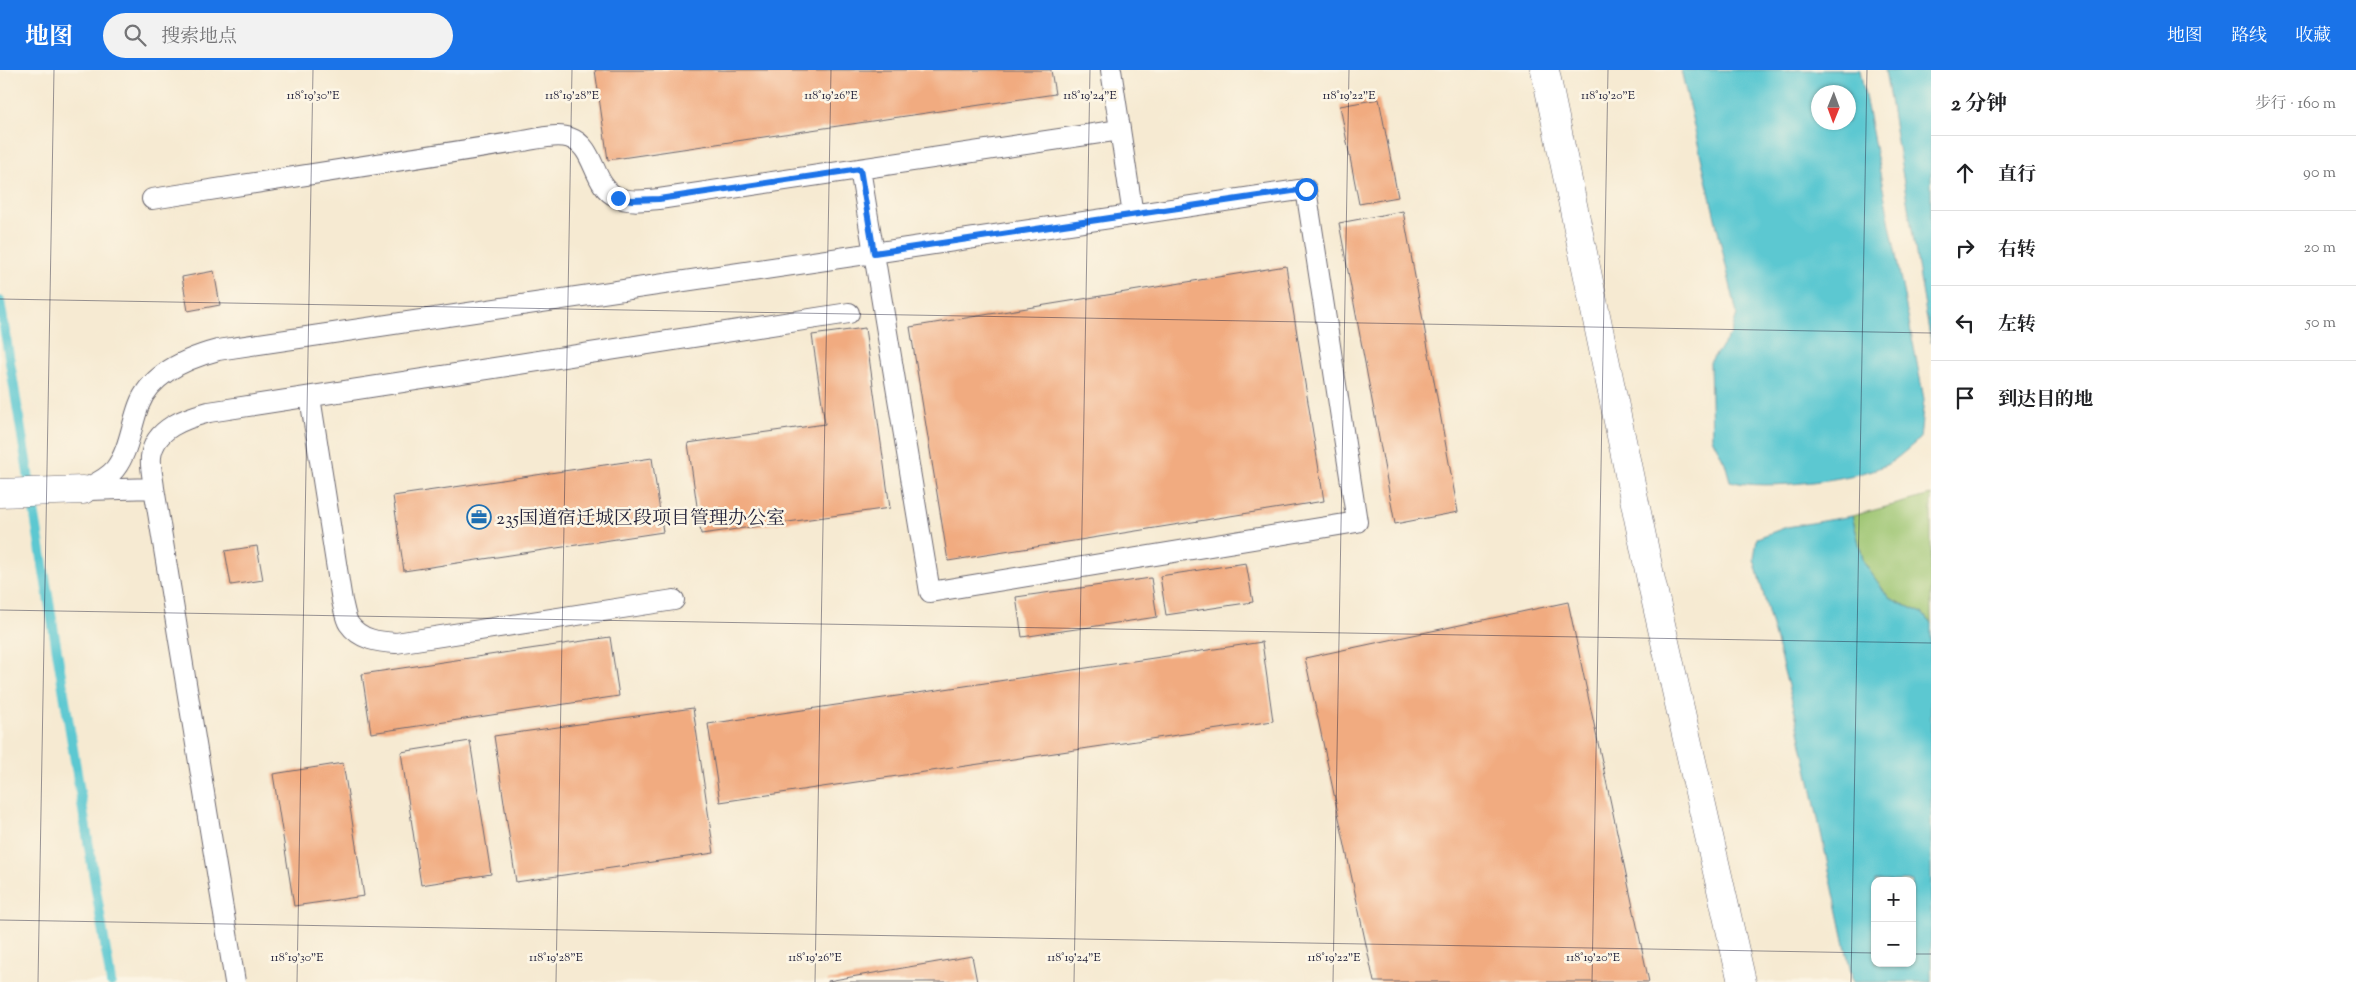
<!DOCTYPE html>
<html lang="zh">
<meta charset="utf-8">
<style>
:root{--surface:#fff;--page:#f2f2f2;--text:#202124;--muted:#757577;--line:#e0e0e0;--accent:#1a73e8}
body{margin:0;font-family:"Sorts Mill Goudy","Noto Serif SC",serif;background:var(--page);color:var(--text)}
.controls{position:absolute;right:15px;bottom:15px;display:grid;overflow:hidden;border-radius:10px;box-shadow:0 1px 4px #0004}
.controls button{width:45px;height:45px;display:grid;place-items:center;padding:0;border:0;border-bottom:1px solid var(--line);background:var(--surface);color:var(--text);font:25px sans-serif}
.compass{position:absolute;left:1811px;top:15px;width:45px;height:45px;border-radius:50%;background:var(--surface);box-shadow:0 1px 4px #0004;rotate:181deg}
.stop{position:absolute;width:15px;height:15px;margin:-11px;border:4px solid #1a73e8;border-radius:50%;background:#fff}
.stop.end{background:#1a73e8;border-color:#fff;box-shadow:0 1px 5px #0008}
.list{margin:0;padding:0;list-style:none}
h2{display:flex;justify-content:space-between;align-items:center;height:65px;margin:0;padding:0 20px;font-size:21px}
h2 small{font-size:16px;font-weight:400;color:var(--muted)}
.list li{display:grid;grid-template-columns:32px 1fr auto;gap:15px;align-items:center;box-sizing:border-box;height:75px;padding:0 20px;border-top:1px solid var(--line)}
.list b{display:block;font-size:19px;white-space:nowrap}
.list em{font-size:16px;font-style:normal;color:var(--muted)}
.icon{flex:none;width:28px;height:28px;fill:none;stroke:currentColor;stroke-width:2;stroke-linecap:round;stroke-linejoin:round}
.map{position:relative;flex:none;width:1931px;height:912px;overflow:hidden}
header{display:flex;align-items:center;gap:30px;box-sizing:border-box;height:70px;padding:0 25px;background:var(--accent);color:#fff}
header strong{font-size:24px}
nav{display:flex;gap:28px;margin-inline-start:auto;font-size:18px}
.search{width:350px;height:45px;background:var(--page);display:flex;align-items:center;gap:12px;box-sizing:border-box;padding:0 18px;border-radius:28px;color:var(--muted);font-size:19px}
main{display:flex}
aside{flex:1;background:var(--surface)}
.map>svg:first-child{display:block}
.green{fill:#9cc571;stroke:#5f7456}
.water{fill:#5bc8d1;stroke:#3e7586;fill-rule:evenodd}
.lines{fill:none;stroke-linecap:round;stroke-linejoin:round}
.stream{stroke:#5bc8d1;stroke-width:10}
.building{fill:#f1ab80}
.service-casing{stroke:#6c6870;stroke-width:22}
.minor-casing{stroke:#6c6870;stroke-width:29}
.service{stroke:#fff;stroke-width:20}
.minor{stroke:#fff;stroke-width:28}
.route{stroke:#1a73e8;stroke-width:6}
.ticks{fill:none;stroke:#22223b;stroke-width:1;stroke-opacity:0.45}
.labels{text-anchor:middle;stroke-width:5;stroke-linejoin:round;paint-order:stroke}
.poi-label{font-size:19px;fill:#22223b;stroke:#fcf5e5;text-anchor:start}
.ticks-label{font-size:12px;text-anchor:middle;fill:#22223b;stroke:#fcf5e5;stroke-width:5;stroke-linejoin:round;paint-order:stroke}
</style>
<header>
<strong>地图</strong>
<div class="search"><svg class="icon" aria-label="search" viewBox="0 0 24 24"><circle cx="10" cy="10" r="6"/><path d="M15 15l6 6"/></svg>搜索地点</div>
<nav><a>地图</a><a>路线</a><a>收藏</a></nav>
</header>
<main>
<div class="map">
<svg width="1931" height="912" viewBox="0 0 1931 912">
<rect width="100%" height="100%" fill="#fcf5e5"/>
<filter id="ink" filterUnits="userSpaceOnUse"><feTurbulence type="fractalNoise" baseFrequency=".02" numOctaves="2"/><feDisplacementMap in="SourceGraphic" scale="10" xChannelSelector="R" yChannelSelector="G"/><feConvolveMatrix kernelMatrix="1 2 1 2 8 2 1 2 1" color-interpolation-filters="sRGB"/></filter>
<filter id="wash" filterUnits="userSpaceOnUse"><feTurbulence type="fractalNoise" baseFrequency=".0096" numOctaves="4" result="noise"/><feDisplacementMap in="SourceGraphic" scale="20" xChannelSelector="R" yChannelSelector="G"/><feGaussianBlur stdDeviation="1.12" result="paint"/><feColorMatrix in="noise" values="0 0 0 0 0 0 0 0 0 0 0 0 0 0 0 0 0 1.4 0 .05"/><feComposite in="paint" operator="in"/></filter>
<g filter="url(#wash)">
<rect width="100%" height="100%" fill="#f6ead2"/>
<path class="green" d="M1931,425V554L1922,543L1889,528L1864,493L1852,446Z"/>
<path class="water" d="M1681,0H1860L1924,329L1920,369C1909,377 1898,389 1886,395C1854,410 1764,421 1730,411L1725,393L1712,368L1710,292L1731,264L1737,244ZM1848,22V52H1818V22Z
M1885,0H1931V273Z
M1852,446L1864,493L1889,528L1922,543L1931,554V912H1853L1795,642L1754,489L1757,468L1787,457ZM1875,811H1912V893H1875Z"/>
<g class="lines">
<path class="stream" d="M0,231L111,912"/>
</g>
<g id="blocks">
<path class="building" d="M595,0H1051L1055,24L608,90Z
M1379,29L1398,127L1359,134L1340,36Z
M1403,141L1458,442L1395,454L1339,153Z
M1286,196L1324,431L948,491L910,257Z
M214,201L220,235L188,241L182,207Z
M865,258L890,438L701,464L688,373L825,354L812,265Z
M652,388L663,462L404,501L393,426Z
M257,476L263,510L231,515L225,481Z
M1246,493L1253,532L1166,545L1160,506Z
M1151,508L1157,547L1022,567L1016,527Z
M1568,532L1649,912H1374L1305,588Z
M610,567L619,626L371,663L362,604Z
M1262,572L1273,651L720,732L708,654Z
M693,638L714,783L516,812L494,666Z
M470,671L491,804L421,815L401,682Z
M343,693L364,826L294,836L273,704Z
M972,886L977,912H828V911Z"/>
</g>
</g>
<g filter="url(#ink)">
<use href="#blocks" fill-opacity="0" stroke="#6c6870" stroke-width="1"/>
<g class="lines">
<g class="service-casing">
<path id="service" d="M1111,0L1133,145
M152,129L524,71C537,69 557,63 570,68C596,77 592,116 617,127C629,133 646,130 659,129L1120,60
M310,327L342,531C344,538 345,548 349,554C360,570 379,572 396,573L674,530
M154,418C153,408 150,397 151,387C154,358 186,348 209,342L849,243
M83,420C94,414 107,409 115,399C129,381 131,356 139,335C151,303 188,288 218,280C581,227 944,174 1306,119L1357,452L930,522L860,99
M88,420L154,418L235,912"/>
</g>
<g class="minor-casing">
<path id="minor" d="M1545,0L1651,510L1742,912
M0,423L83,420"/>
</g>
<use href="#service" class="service"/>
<use href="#minor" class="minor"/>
</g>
</g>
<g class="lines" filter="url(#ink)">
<path class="route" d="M618,128L632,130L659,129L860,99L874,183L1306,119"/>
</g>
<path class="ticks" d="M0,229L1931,263M0,540L1931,573M0,850L1875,883M1912,884H1931M38,912L54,0M297,912L313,0M556,912L572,0M815,912L831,0M1074,912L1090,0M1333,912L1349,0M1592,912L1608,0M1851,912L1867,0"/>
<defs>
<g id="office-ring" transform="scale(1.25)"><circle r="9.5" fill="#fcf5e5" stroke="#1f6fb2" stroke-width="1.5"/><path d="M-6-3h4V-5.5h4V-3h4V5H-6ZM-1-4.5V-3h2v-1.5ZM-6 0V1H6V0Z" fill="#1f6fb2"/></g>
</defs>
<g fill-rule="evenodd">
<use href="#office-ring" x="479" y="447"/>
</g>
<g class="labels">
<g class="poi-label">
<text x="496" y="454">235国道宿迁城区段项目管理办公室</text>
</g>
</g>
<g class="ticks-label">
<text x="313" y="29">118°19'30"E</text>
<text x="572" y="29">118°19'28"E</text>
<text x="831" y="29">118°19'26"E</text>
<text x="1090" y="29">118°19'24"E</text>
<text x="1349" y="29">118°19'22"E</text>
<text x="1608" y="29">118°19'20"E</text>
<text x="297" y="891">118°19'30"E</text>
<text x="556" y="891">118°19'28"E</text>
<text x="815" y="891">118°19'26"E</text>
<text x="1074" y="891">118°19'24"E</text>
<text x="1334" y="891">118°19'22"E</text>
<text x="1593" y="891">118°19'20"E</text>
</g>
</svg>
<div class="controls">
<button>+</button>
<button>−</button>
</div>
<svg class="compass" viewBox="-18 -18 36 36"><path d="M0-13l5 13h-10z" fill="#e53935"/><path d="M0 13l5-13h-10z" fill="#757577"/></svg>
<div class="stop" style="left:1306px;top:119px"></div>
<div class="stop end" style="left:618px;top:128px"></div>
</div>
<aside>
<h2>2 分钟<small>步行 · 160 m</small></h2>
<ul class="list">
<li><svg class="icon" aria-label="ahead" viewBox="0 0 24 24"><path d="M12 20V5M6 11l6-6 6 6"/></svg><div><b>直行</b></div><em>90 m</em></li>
<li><svg class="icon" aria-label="right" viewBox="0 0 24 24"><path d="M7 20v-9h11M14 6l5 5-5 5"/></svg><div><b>右转</b></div><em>20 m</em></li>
<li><svg class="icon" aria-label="left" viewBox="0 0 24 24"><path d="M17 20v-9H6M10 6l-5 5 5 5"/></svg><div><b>左转</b></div><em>50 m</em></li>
<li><svg class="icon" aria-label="arrive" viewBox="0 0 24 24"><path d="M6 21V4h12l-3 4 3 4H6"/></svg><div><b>到达目的地</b></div></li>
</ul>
</aside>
</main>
